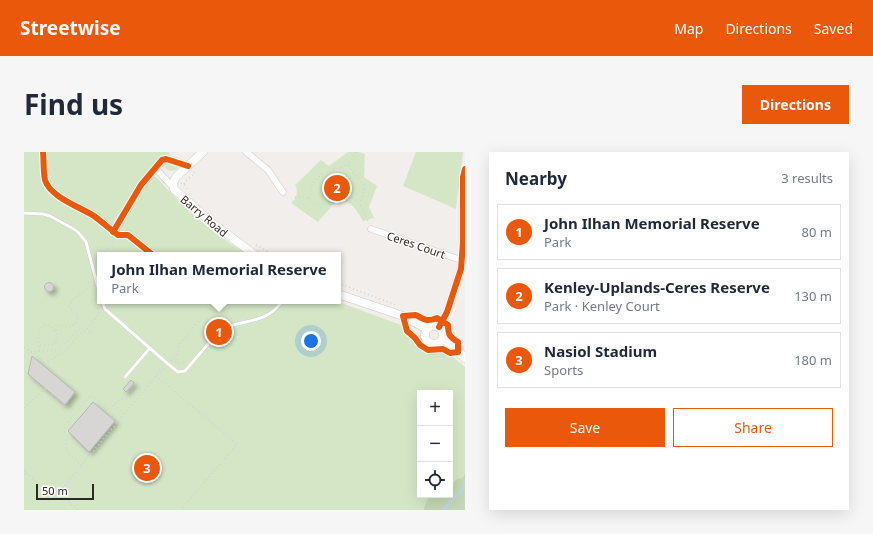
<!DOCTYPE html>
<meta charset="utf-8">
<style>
:root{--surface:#fff;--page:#f6f6f7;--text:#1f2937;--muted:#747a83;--line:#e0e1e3;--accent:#ea580c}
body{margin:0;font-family:"Noto Sans",sans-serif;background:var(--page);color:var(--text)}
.controls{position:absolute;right:12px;bottom:12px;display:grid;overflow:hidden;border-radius:0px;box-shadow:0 4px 16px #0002}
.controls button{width:36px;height:36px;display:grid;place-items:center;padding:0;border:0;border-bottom:1px solid var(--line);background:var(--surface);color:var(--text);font:20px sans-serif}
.scale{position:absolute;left:12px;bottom:10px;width:58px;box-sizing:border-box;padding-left:4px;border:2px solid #2b2928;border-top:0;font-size:11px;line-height:14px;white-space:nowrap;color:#2b2928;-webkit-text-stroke:3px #fffbf9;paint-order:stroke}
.you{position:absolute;left:287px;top:189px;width:14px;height:14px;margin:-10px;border:3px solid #fff;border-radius:50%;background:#1a73e8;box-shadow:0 0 0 6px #1a73e833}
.badge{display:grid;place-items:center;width:26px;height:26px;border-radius:50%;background:var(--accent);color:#fff;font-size:13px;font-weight:700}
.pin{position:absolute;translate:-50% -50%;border:2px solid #fff;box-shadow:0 1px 4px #0006}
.popup{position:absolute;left:73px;top:100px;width:244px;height:52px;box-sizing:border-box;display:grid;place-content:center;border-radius:0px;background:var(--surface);filter:drop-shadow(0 1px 3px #0005);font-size:13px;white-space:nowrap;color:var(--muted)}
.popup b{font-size:15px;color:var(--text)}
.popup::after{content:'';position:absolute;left:50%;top:100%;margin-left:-8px;border:8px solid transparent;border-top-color:var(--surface)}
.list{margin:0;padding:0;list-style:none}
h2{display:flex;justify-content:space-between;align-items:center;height:52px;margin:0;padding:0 16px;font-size:17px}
h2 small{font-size:13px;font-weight:400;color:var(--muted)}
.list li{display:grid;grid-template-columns:26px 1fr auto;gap:12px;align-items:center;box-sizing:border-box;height:56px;margin:0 8px 8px;padding:0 8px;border:1px solid var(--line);border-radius:0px}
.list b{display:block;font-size:15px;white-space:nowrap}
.list p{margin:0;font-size:13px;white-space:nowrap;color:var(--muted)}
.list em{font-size:13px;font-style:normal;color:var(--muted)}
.actions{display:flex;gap:8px;padding:12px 16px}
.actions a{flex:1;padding:9px 0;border:1px solid var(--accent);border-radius:0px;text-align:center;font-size:14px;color:var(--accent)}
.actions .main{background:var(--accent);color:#fff}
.icon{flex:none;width:22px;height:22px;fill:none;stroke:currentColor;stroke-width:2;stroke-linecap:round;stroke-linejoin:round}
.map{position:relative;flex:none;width:441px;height:358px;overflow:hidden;border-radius:0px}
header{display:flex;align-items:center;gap:24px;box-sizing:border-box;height:56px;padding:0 20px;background:var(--accent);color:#fff}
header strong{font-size:19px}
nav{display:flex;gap:22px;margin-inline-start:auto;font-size:14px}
.intro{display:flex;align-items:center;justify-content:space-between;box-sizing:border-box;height:96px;padding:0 24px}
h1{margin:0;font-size:28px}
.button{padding:10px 18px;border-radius:0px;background:var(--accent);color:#fff;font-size:14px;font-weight:700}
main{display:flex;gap:24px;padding:0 24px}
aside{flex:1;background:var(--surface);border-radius:0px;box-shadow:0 4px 16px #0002}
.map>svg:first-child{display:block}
.green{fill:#d5e6c7;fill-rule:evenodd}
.forest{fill:#c5d7b5}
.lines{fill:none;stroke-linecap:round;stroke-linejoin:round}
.stream{stroke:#bad6f2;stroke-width:2.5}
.building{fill:#d8d5d5;stroke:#b8b5b5;filter:url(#shadow)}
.lane-casing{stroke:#cecbca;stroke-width:4}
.street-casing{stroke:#cecbca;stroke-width:7}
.secondary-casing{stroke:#cecbca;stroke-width:9}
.path{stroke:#d3d3d2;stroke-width:1.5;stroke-dasharray:1 3;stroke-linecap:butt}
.lane{stroke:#fdfcfc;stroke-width:3}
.street{stroke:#fdfcfc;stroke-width:6}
.secondary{stroke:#fdfcfc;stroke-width:8}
.cycleway-casing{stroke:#fffbf9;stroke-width:8}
.cycleway{stroke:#e8590c;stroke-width:6}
.labels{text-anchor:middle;stroke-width:3;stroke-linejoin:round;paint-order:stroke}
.street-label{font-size:11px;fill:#2b2928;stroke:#fffbf9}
</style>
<header>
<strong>Streetwise</strong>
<nav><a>Map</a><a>Directions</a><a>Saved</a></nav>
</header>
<div class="intro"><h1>Find us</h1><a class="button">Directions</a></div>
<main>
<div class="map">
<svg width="441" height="358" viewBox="0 0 441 358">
<defs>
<filter id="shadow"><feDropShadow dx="3.5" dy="3.5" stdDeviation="2" flood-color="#0004"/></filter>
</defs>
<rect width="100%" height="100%" fill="#f1eeec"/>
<path class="green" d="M0,0H144L157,14C149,21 145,20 138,13L129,22C147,41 165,60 185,76C197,86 211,94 224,103H76V149H312L385,176L396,184L401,193L407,196L417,195L441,215V358H0ZM396,241H426V343H396Z
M324,0H335L341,2L340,25L353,34L345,55L350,66L339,69C332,57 328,49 313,48L294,70L267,51C273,46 275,40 271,33L297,8L305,14Z
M392,0H439L432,57L379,34Z"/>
<path class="forest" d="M441,322V358H400V356L405,344L408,343H426V334L433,327L439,326Z"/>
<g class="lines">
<path class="stream" d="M419,358L441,334"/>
</g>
<path class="building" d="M20.5 135a4.5 4.5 0 1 1 9 0a4.5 4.5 0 1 1-9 0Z
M8,204L51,240L41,253L4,222Z
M107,228L110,231L102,240L99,237Z
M69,250L91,269L65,300L44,279Z"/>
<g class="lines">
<g class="lane-casing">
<path id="lane" d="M0,61L19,62L26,64L48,76L54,80L62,90L76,143
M78,149L81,157L144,212L154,220L161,219L196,178C217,166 242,174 258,149
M101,225L126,196"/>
</g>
<g class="street-casing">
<path id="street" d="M222,0L244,18L259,40
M134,19L149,35
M347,77L437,108
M415,175L423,160L437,117L439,90V25L441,17"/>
</g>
<g class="secondary-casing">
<path id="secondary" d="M179,0L152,25L149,31L150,37L188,71L231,103
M314,142L379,164L403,177
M401 183a9 9 0 1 1 18 0a9 9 0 1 1-18 0Z
M419,186L441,206"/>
</g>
<path class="path" d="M332,0L324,12C326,15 327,18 329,21C334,27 340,29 340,37C340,42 337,46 336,50
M157,31L160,32L164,38
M160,32L162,29L171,21L169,19
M271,45C275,45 279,45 283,46C288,48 291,52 297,53C303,53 309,49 314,47C335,39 338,57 345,72
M285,46C286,42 286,38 288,34C294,19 312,19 324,12
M232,93L250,103
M78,103L94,83
M76,105L73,109L76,112
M314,131L372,153
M194,173C200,167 207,158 206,149
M32,178L33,176L36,173L45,175L48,174L52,170L54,167L53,163L45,154C47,151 48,148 51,146C56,140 66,139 65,130L68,129
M0,196L11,201L21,211
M15,199V192C12,183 14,179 21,173C34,174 38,191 26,193C22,194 19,192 15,193
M0,204L7,200L35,198C40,194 53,175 60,176C61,176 65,179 66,180
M148,208L155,212L161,210
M147,209L153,202L155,193L176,167
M132,224L213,292L157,358
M90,253L100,262
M0,256L22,236L9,225L23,210L39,201L56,182L60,180L75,162L73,152
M58,313L43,301L40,275L67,243L86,258L93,249L106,245L115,235L119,239
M0,319L2,321L0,323
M2,321L22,338L36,339L136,219L141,216
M32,339L54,358"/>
<use href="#lane" class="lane"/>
<use href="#street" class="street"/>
<use href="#secondary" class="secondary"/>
<g class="cycleway-casing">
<path id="cycleway" d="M19,0C20,9 19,19 21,28C26,45 56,55 70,64C78,70 86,77 94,83H104L129,103
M89,80L117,33L138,8L142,7L164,14
M392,163C401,168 403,170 413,166L424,173C424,183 426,185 434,190V200L426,201L419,197L404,198L396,193L391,186L383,179L379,164Z
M415,175L423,160L437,117L439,90V25L441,17"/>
</g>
<use href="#cycleway" class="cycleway"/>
</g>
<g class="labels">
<g class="street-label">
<text transform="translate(180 64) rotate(40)" y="4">Barry Road</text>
<text transform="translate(392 93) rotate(19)" y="4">Ceres Court</text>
</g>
</g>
</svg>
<div class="controls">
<button>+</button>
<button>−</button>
<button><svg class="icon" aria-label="locate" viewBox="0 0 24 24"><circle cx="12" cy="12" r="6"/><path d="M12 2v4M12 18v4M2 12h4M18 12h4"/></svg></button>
</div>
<div class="scale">50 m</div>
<div class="you"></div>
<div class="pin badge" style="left:195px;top:180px">1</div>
<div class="popup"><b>John Ilhan Memorial Reserve</b>Park</div>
<div class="pin badge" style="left:313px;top:36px">2</div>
<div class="pin badge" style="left:123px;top:316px">3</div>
</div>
<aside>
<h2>Nearby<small>3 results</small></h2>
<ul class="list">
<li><span class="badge">1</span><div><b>John Ilhan Memorial Reserve</b><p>Park</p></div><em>80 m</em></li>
<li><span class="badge">2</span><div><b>Kenley-Uplands-Ceres Reserve</b><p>Park · Kenley Court</p></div><em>130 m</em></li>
<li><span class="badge">3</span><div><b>Nasiol Stadium</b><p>Sports</p></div><em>180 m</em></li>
</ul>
<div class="actions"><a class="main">Save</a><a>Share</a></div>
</aside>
</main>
